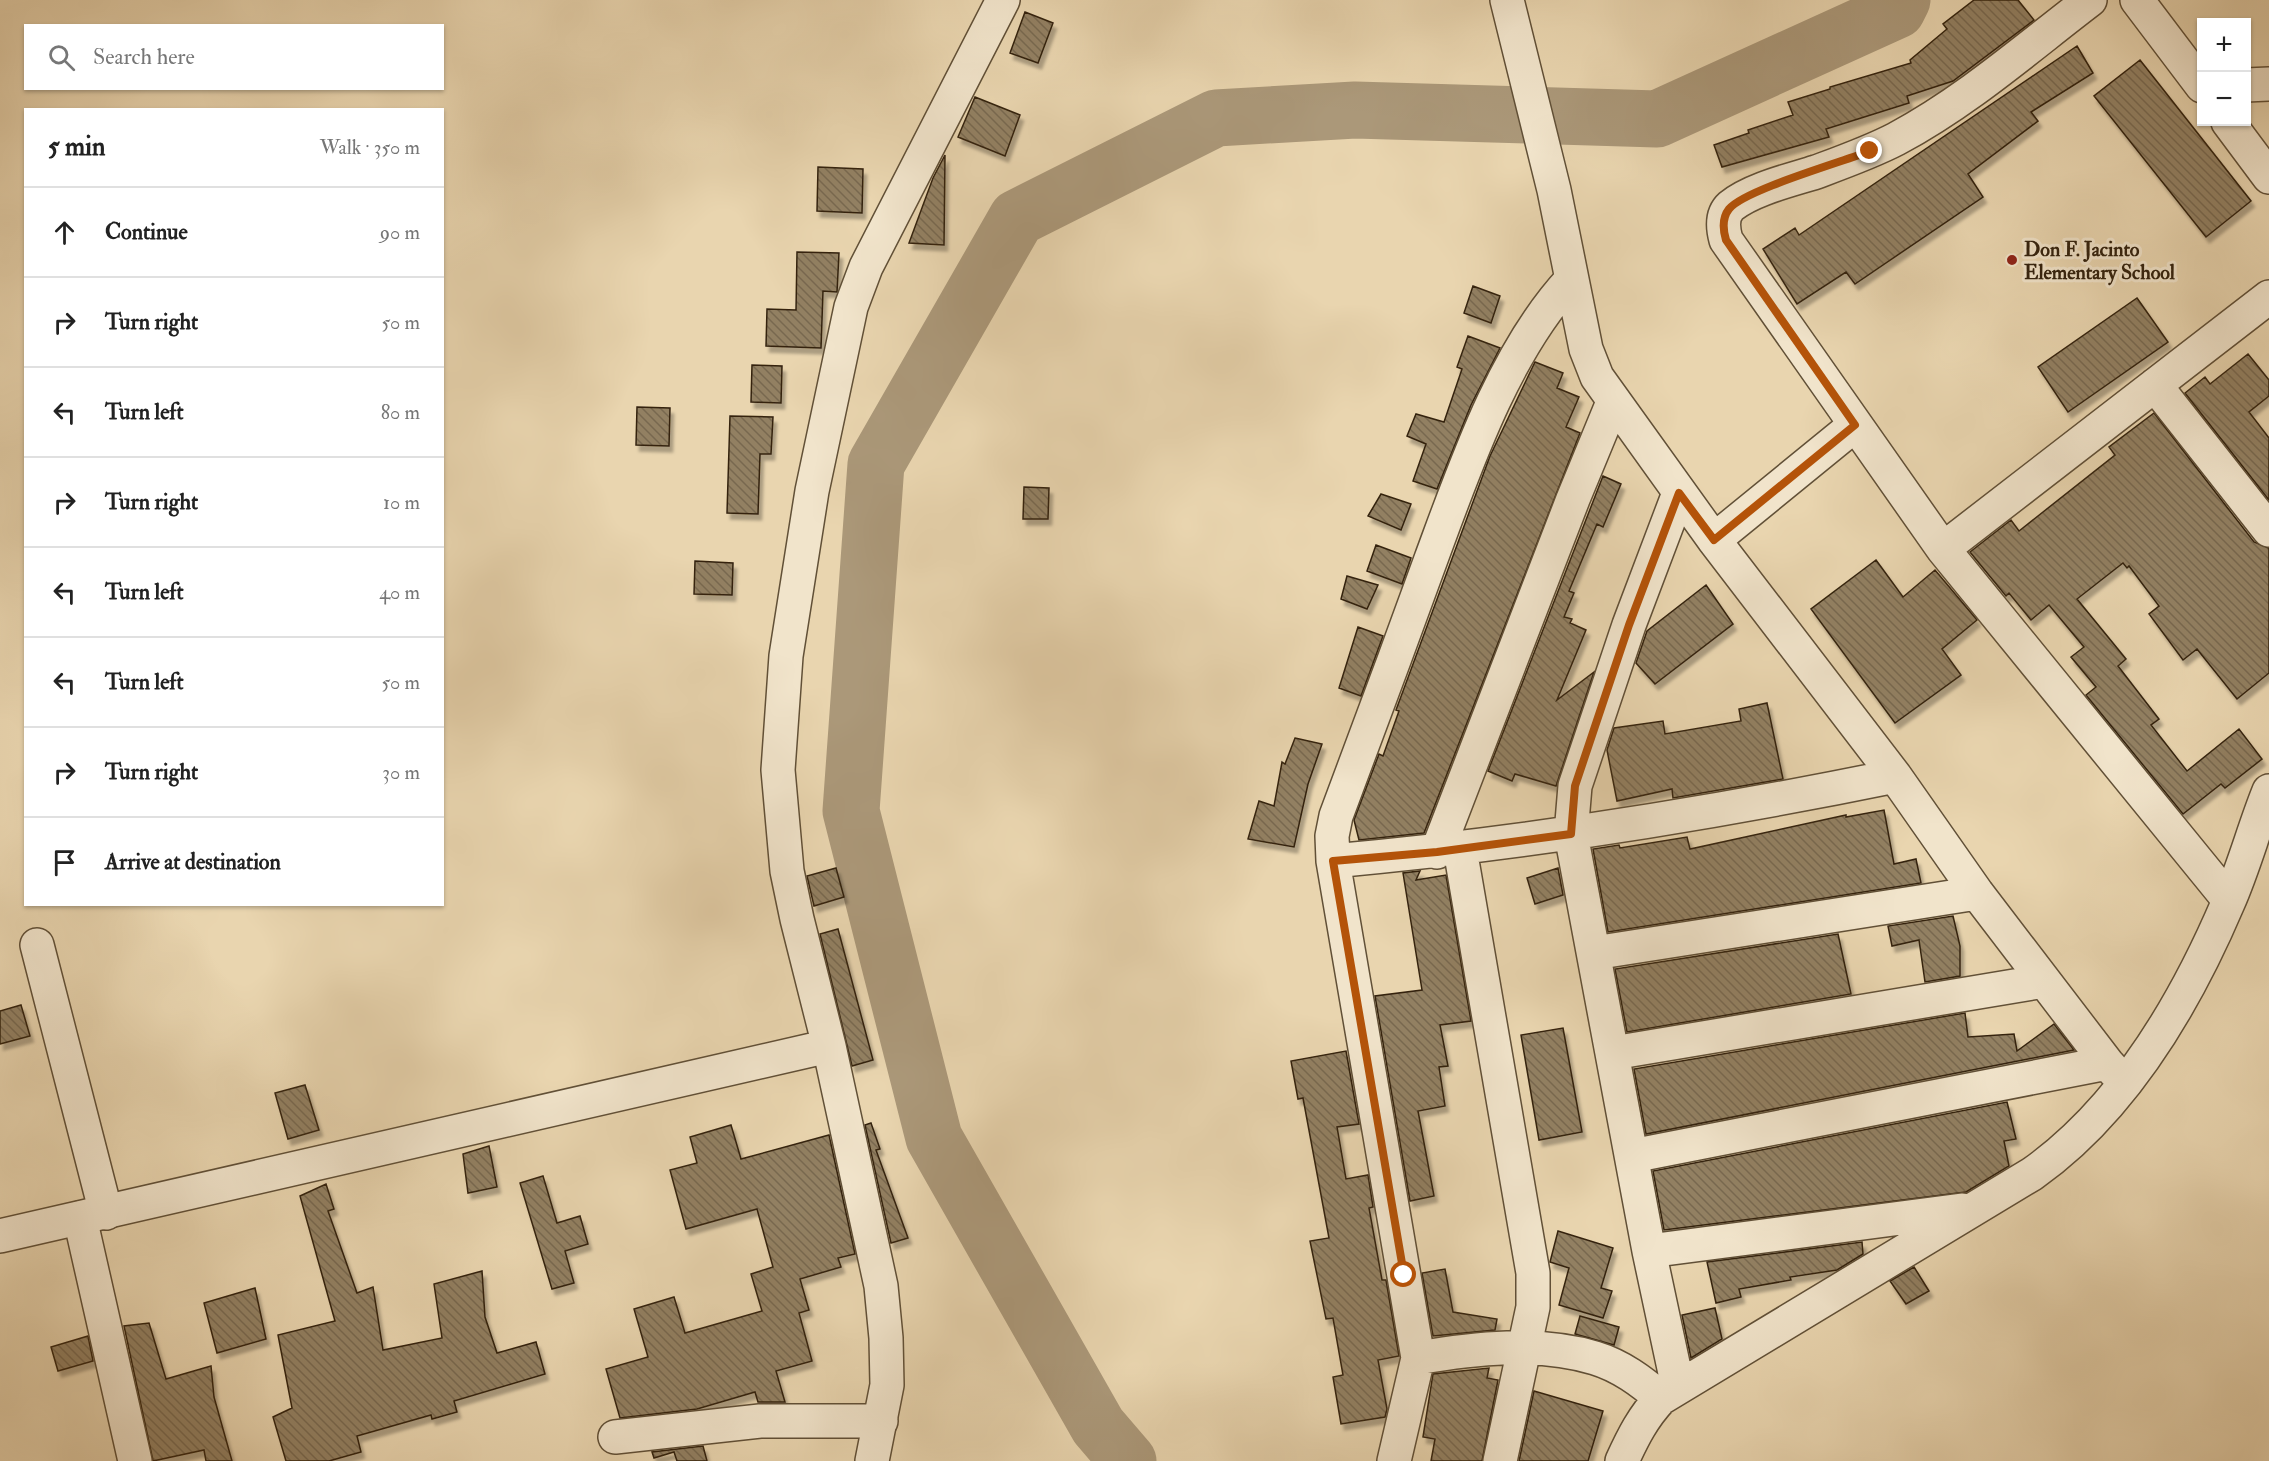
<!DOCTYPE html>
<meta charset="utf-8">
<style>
:root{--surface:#fff;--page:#f6f6f6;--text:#222;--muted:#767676;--line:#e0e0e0}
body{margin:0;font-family:"IM FELL Double Pica",serif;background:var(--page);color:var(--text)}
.controls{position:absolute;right:18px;top:18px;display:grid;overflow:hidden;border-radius:0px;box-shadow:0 2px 4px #0004}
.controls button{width:54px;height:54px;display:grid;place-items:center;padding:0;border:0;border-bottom:2px solid var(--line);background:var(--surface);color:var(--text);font:30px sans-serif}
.stop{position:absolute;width:18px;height:18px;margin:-14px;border:4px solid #b45309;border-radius:50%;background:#fff}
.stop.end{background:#b45309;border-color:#fff;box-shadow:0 2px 6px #0008}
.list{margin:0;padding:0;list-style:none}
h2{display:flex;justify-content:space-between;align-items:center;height:78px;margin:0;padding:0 24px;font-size:26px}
h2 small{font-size:20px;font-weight:400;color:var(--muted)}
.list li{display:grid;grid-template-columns:39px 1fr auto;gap:18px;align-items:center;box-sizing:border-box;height:90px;padding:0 24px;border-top:2px solid var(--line)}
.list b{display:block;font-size:22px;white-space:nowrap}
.list em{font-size:20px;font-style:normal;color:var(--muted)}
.icon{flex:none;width:33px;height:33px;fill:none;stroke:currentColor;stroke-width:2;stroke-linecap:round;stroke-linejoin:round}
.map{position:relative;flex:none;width:2269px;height:1461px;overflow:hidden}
.search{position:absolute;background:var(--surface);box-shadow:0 2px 4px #0004;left:24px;top:24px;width:420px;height:66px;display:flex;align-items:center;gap:15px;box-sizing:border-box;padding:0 21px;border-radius:0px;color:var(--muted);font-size:22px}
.panel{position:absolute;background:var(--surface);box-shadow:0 2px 4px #0004;left:24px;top:108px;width:420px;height:798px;border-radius:0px}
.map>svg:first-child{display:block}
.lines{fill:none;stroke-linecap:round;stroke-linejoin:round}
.river{stroke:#ab9879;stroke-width:57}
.building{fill:url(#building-back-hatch);stroke:#34230f;stroke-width:1.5;filter:url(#shadow)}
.minor-casing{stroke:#615037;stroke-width:36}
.tertiary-casing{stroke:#615037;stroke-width:36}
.minor{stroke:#f1e4cb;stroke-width:33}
.tertiary{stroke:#f1e4cb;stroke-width:33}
.route{stroke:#b45309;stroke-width:8}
.poi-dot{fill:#8f2418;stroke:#f1e4cb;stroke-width:2}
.labels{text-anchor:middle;stroke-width:6;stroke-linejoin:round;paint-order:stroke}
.poi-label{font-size:20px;font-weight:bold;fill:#34230f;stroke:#f1e4cb;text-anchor:start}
</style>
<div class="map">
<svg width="2269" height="1461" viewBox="0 0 2269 1461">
<defs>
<pattern id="building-back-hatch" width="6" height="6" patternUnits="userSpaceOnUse" patternTransform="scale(1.5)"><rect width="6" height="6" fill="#928062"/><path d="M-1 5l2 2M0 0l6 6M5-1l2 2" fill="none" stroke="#78684f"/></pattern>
<filter id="shadow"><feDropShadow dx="3.5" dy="6" stdDeviation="1.5" flood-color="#0004"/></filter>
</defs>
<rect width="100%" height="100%" fill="#e9d5af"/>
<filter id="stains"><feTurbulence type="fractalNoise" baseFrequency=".00333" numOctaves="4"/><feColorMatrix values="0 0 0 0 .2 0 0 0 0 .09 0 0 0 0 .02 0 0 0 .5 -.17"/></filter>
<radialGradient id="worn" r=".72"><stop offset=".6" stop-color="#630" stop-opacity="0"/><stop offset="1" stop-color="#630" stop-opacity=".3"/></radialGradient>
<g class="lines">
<path class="river" d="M1128,1461L1098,1426L934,1138L851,811L876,464L1017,218L1216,118L1355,110L1657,119L1897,10L1902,0"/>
</g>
<path class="building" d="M1974,0H2018L2034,20L1953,81L1907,96L1909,103L1826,129L1829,137L1722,167L1714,145L1749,133L1748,130L1793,115L1788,102L1830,89V87L1911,63L1910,60L1947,29L1943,24Z
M1025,12L1053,23L1038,63L1010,53Z
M2077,46L2093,73L2031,112L2038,121L1968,174L1983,197L1855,284L1846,272L1797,304L1763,249L1795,228L1799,235Z
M2140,60L2251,201L2206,237L2094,96Z
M975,97L1020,115L1005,156L958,137Z
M945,155L944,245L909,243L933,178Z
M818,167L863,169L862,213L817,211Z
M797,252L839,253L837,292L823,291L821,348L766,346L767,309L796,310Z
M1473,286L1500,296L1491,323L1464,313Z
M2137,298L2168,342L2068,412L2038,367Z
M1468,336L1500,348L1471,405L1437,489L1413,481L1426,444L1407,436L1416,414L1444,422L1462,369L1457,367Z
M2248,354L2269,380V396L2249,412L2269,438V500L2185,393L2205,377L2210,384Z
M1535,362L1563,373L1557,388L1579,397L1566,427L1580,433L1424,833L1359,840L1354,820L1379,754L1383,756L1399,711L1396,710L1490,456Z
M752,365L782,366L781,403L751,402Z
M637,407L670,408L669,446L636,445Z
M2154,413L2254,542L2269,548V673L2237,699L2197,649L2183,660L2149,614L2159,606L2129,566L2127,568L2123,563L2077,599L2126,659L2118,666L2159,719L2151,725L2187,771L2239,729L2262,759L2225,788L2221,784L2183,814L2086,695L2096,687L2071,657L2084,647L2049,605L2031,620L2009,593L2006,596L1970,552L2011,520L2019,531L2115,455L2109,447Z
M730,416L773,417L771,454H760L758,514L727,513Z
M1603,476L1621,484L1603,527L1597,524L1569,591L1574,593L1564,617L1572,619L1570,623L1586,630L1557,700L1594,672L1556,786L1515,774L1512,781L1488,771Z
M1024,487L1049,488L1048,519H1023Z
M1381,494L1411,504L1401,530L1368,516Z
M1376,545L1411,558L1402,584L1367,571Z
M1876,560L1903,597L1935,570L1977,620L1942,649L1961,675L1895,723L1811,609Z
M695,561L733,563L732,595L694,594Z
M1347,576L1378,585L1367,609L1341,599Z
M1706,585L1733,624L1655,684L1636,663L1647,631Z
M1358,627L1383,636L1361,696L1339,688Z
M1767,703L1783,779L1673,798L1672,789L1617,801L1607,750L1614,728L1663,721L1665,734L1741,721L1739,709Z
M1295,738L1322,744L1308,784L1294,847L1248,839L1259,801L1274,806L1282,762L1285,764Z
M1884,810L1894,864L1916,859L1921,883L1608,932L1593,849L1619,845L1620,848L1687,837L1690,849L1846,815V817Z
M836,868L844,897L814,906L807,876Z
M1558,868L1563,895L1535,904L1527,878Z
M1420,871L1416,880L1446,875L1471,1021L1440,1025L1448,1066L1439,1067L1445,1106L1418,1111L1434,1196L1410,1201L1375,996L1422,990L1403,873Z
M1953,916L1960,946V976L1925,982L1919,940L1892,946L1888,926Z
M838,929L873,1060L852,1066L820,934Z
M1838,934L1851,994L1627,1032L1615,969Z
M21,1005L30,1036L0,1044V1011Z
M1965,1013L1968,1037L2014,1034L2017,1051L2054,1024L2074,1050L1646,1134L1634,1069Z
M1563,1028L1582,1132L1539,1140L1521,1035Z
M1346,1051L1359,1124L1337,1127L1346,1179L1368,1175L1373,1207L1369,1208L1382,1280H1386L1399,1356L1378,1360L1387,1409L1385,1417L1341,1424L1333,1377L1343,1375L1333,1318L1326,1319L1310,1241L1329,1238L1303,1098L1298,1099L1291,1061Z
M305,1085L319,1130L288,1139L275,1093Z
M2007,1102L2016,1139L2004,1141L2009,1166L1966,1192L1664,1230L1653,1171Z
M871,1123L880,1149L876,1150L908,1238L891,1243L865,1125Z
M731,1125L741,1159L829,1135L855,1254L838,1258L841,1267L800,1279L809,1310L799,1313L812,1361L776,1371L785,1402H758L755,1392L697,1409L620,1418L606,1369L648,1357L634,1309L674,1297L685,1333L762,1311L751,1274L773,1267L757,1209L686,1229L670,1170L697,1163L690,1137Z
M489,1146L497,1187L468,1193L463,1154Z
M543,1176L557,1223L580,1216L588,1244L565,1251L574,1283L552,1289L520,1183Z
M326,1184L334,1209L328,1211L357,1293L373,1287L383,1350L442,1338L434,1284L482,1271L485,1317L497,1353L536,1342L545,1374L454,1401L457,1412L432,1419L431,1415L357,1436L361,1452L329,1461H286L273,1417L292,1408L278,1335L335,1321L300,1196Z
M1558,1231L1613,1248L1601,1288L1612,1291L1603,1318L1559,1305L1569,1268L1550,1262Z
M1862,1242L1863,1254L1837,1270L1790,1277L1791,1280L1739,1289L1741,1297L1716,1303L1707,1262Z
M1914,1267L1929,1291L1906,1304L1890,1281Z
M1445,1269L1453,1312L1497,1319L1495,1330L1433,1336L1422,1273Z
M255,1288L266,1339L217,1353L204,1303Z
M1715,1308L1722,1339L1691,1358L1682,1315Z
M1580,1316L1619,1327L1614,1345L1575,1334Z
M149,1323L166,1379L211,1366L214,1397L232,1461H206L204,1450L153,1461L124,1326Z
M88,1336L93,1361L58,1371L51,1347Z
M1489,1368L1487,1378L1498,1380L1482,1461H1431L1435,1439L1423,1437L1433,1374Z
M1534,1391L1603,1411L1588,1461H1519Z
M703,1446L707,1461H677L674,1452L654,1458L652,1452Z"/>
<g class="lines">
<g class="minor-casing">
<path id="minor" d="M1507,0L1554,190L1586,349L1597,377L1714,540L1895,776L1977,893L2107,1063L2125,1083
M2090,0C2027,48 1967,101 1896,139C1871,152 1843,162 1816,172C1791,180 1752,189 1731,206C1721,215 1723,229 1726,240L1943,549L2229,900
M2137,0L2202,86
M2246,85L2269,84
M2228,122L2269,177
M1571,280C1504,352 1465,467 1431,559C1400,645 1368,730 1336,816L1332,836L1333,861L1418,1358C1475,1348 1539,1341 1595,1358C1621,1366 1641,1381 1661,1398
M2155,385L2269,530
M1714,540L1855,425
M1943,549L2269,297
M1460,849L1533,1273V1307L1500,1461
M1437,852L1573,499L1613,402
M1333,861C1522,844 1709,814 1895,776
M37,945L106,1213
M1594,953L1977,893
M1613,1053L2044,981
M1632,1156L2107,1063
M80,1218L135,1461
M1649,1251L1962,1210
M1678,1387L1649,1251L1571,834L1575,786L1629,625L1679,493
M615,1437L760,1421H881
M1394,1461L1418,1358
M1622,1461C1633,1437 1643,1417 1661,1398L2032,1174C2124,1109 2185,1004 2228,903C2244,867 2254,828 2269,791"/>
</g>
<g class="tertiary-casing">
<path id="tertiary" d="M0,1236L829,1046
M872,1461L887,1385L886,1338L881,1286L829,1046L797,919L787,871L778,770L786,656L812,491L851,307L866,267L1003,0"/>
</g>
<use href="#minor" class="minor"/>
<use href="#tertiary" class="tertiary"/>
</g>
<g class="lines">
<path class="route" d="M1404,1275L1333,861L1437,852L1571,834L1575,786L1629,625L1679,493L1714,540L1855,425L1726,240C1723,230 1722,218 1729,209C1744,190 1842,162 1870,151"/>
</g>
<circle class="poi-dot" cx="2012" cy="260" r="6"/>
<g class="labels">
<g class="poi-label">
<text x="2024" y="256">Don F. Jacinto<tspan x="2024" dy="23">Elementary School</tspan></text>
</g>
</g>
<rect width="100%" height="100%" filter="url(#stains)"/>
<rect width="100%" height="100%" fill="url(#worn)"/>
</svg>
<div class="controls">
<button>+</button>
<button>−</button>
</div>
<div class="stop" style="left:1404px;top:1275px"></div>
<div class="stop end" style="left:1870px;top:151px"></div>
<div class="search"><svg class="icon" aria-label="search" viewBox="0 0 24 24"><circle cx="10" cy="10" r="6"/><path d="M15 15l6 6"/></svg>Search here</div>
<section class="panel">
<h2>5 min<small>Walk · 350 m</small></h2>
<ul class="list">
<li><svg class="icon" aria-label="ahead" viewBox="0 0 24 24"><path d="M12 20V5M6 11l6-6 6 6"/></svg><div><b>Continue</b></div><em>90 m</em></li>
<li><svg class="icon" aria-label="right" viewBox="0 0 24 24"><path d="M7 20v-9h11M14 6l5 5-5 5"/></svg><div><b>Turn right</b></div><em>50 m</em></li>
<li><svg class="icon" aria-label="left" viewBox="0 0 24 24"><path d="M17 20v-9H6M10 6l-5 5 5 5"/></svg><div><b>Turn left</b></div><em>80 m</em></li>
<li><svg class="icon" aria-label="right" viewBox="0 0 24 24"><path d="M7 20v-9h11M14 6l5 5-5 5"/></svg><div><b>Turn right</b></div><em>10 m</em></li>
<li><svg class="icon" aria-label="left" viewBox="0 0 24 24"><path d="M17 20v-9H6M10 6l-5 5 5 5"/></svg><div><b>Turn left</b></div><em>40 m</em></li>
<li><svg class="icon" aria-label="left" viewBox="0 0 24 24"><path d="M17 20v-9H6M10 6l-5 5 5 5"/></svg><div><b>Turn left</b></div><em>50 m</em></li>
<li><svg class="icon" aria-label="right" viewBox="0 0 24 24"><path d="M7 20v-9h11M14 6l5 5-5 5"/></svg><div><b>Turn right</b></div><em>30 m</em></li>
<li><svg class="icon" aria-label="arrive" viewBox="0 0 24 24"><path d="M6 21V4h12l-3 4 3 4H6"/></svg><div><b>Arrive at destination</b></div></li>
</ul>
</section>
</div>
